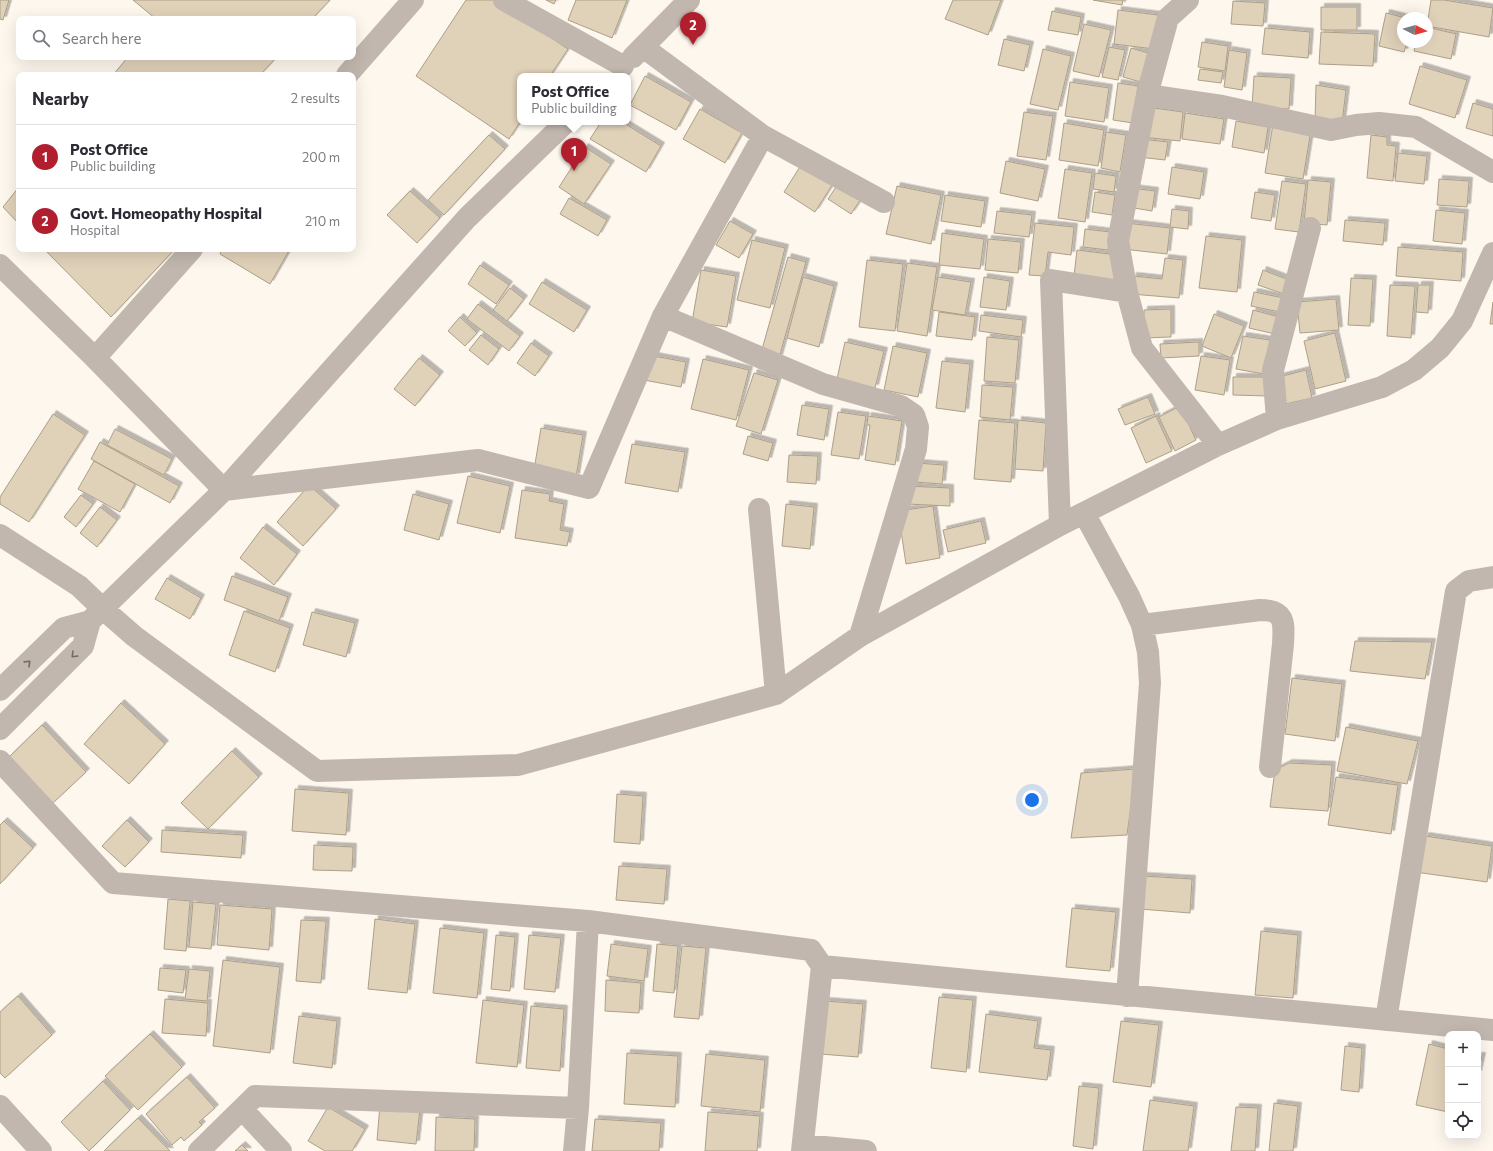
<!DOCTYPE html>
<meta charset="utf-8">
<style>
:root{--surface:#fff;--page:#f2f2f3;--text:#2b2b33;--muted:#7c7c81;--line:#e1e1e2;--accent:#b11e2d}
body{margin:0;font-family:Commissioner,sans-serif;background:var(--page);color:var(--text)}
.controls{position:absolute;right:12px;bottom:12px;display:grid;overflow:hidden;border-radius:8px;box-shadow:0 4px 16px #0002}
.controls button{width:36px;height:36px;display:grid;place-items:center;padding:0;border:0;border-bottom:1px solid var(--line);background:var(--surface);color:var(--text);font:20px sans-serif}
.compass{position:absolute;left:1397px;top:12px;width:36px;height:36px;border-radius:50%;background:var(--surface);box-shadow:0 4px 16px #0002;rotate:96deg}
.you{position:absolute;left:1032px;top:800px;width:14px;height:14px;margin:-10px;border:3px solid #fff;border-radius:50%;background:#1a73e8;box-shadow:0 0 0 6px #1a73e833}
.badge{display:grid;place-items:center;width:26px;height:26px;border-radius:50%;background:var(--accent);color:#fff;font-size:13px;font-weight:700}
.pin{position:absolute;translate:-50% -33px;filter:drop-shadow(0 1px 2px #0008)}
.pin::after{content:'';position:absolute;top:21px;width:14px;height:12px;background:inherit;clip-path:polygon(0 0,100% 0,50% 100%)}
.popup{position:absolute;left:517px;top:73px;width:114px;height:52px;box-sizing:border-box;display:grid;place-content:center;border-radius:8px;background:var(--surface);filter:drop-shadow(0 1px 3px #0005);font-size:13px;white-space:nowrap;color:var(--muted)}
.popup b{font-size:15px;color:var(--text)}
.popup::after{content:'';position:absolute;left:50%;top:100%;margin-left:-8px;border:8px solid transparent;border-top-color:var(--surface)}
.list{margin:0;padding:0;list-style:none}
h2{display:flex;justify-content:space-between;align-items:center;height:52px;margin:0;padding:0 16px;font-size:17px}
h2 small{font-size:13px;font-weight:400;color:var(--muted)}
.list li{display:grid;grid-template-columns:26px 1fr auto;gap:12px;align-items:center;box-sizing:border-box;height:64px;padding:0 16px;border-top:1px solid var(--line)}
.list b{display:block;font-size:15px;white-space:nowrap}
.list p{margin:0;font-size:13px;white-space:nowrap;color:var(--muted)}
.list em{font-size:13px;font-style:normal;color:var(--muted)}
.icon{flex:none;width:22px;height:22px;fill:none;stroke:currentColor;stroke-width:2;stroke-linecap:round;stroke-linejoin:round}
.map{position:relative;flex:none;width:1493px;height:1151px;overflow:hidden}
.search{position:absolute;background:var(--surface);box-shadow:0 4px 16px #0002;left:16px;top:16px;width:340px;height:44px;display:flex;align-items:center;gap:10px;box-sizing:border-box;padding:0 14px;border-radius:8px;color:var(--muted);font-size:15px}
.panel{position:absolute;background:var(--surface);box-shadow:0 4px 16px #0002;left:16px;top:72px;width:340px;height:180px;border-radius:8px}
.map>svg:first-child{display:block}
.building{fill:#e0d1b9;stroke:#ad9f87;filter:url(#shadow)}
.lines{fill:none;stroke-linecap:round;stroke-linejoin:round}
.minor{stroke:#c1b7af;stroke-width:22}
.oneway{stroke:#736c63}
</style>
<div class="map">
<svg width="1493" height="1151" viewBox="0 0 1493 1151">
<defs>
<filter id="shadow"><feDropShadow dx="3.5" dy="-3.5" stdDeviation="0" flood-color="#0004"/></filter>
</defs>
<rect width="100%" height="100%" fill="#fdf7ed"/>
<path class="building" d="M0,0H9L3,20L0,19Z
M133,0H330L312,19H156Z
M466,0H494L568,49L550,76H520V122L509,139L416,76Z
M546,0H556L554,4Z
M576,0H627L612,38L568,20Z
M953,0H1001L988,35L945,19Z
M1093,0H1123L1122,5Z
M1431,0H1444L1493,8L1489,37L1427,26Z
M1233,1L1265,3L1263,26L1231,24Z
M1321,7H1357V30H1321Z
M1118,10L1158,15L1154,49L1114,44Z
M1052,11L1081,17L1078,35L1048,30Z
M1386,13L1406,18H1403V42H1407L1404,52L1379,46Z
M1084,24L1111,30L1099,77L1073,71Z
M1427,27L1456,34L1451,59L1414,51L1416,42H1427Z
M1265,28L1310,32L1308,58L1262,54Z
M1321,32L1375,34L1373,66L1319,64Z
M1004,39L1030,45L1024,71L998,65Z
M1202,42L1228,46L1225,71L1198,67Z
M1109,47L1125,50L1118,80L1102,77Z
M1131,48L1148,53L1141,82L1123,77Z
M1043,49L1071,56L1058,110L1030,104Z
M1229,50L1247,53L1242,90L1224,87Z
M128,57H277L260,75H113Z
M1420,66L1467,80L1455,118L1409,104Z
M1200,69L1223,72L1221,83L1198,80Z
M645,76L691,102L676,130L630,105Z
M1254,76L1291,78L1289,109L1252,107Z
M1070,82L1109,88L1104,122L1065,116Z
M1118,83L1138,86L1133,123L1113,120Z
M1316,85L1346,90L1342,123L1315,121Z
M1473,103L1493,109V136L1466,128Z
M1146,107L1183,112L1180,141L1142,137Z
M700,109L742,133L725,163L683,139Z
M1024,112L1053,116L1046,160L1017,156Z
M1185,113L1224,119L1220,144L1182,139Z
M1236,121L1268,127L1264,153L1232,147Z
M601,122H622L661,146L646,172L590,139Z
M1064,123L1104,130L1098,166L1059,160Z
M1273,124L1311,130L1303,179L1265,173Z
M1106,132L1126,135L1120,172L1101,168Z
M489,135L505,149L444,215L428,200Z
M1371,135L1387,137V145L1396,146L1393,181L1367,178Z
M1141,139L1168,142L1165,160L1139,157Z
M585,147L611,164L584,204L559,187Z
M1398,153L1427,156L1424,184L1395,181Z
M1006,161L1045,169L1038,201L1000,193Z
M803,162L834,182L815,212L784,192Z
M1172,167L1204,172L1200,199L1168,194Z
M1065,169L1092,173L1085,222L1058,218Z
M1095,173L1116,176L1114,192L1093,189Z
M1439,179L1469,181L1467,207L1437,205Z
M1308,180L1331,182L1327,225L1304,223Z
M1282,181L1306,184L1299,232L1275,229Z
M838,184L861,199L851,214L828,199Z
M897,186L941,195L931,244L886,234Z
M19,187V224L3,207Z
M1131,188L1155,191L1152,211L1128,207Z
M410,191L440,218L417,243L387,215Z
M1095,192L1115,195L1112,215L1092,212Z
M1255,192L1275,195L1271,221L1251,218Z
M945,195L985,201L981,227L941,221Z
M569,198L607,220L598,236L560,214Z
M1172,209L1189,211L1188,229L1170,227Z
M1436,210L1465,213L1462,244L1433,241Z
M997,211L1032,215L1029,237L994,233Z
M1345,220L1385,223L1383,245L1343,241Z
M730,221L753,234L739,258L716,245Z
M1035,223L1074,227L1071,255L1048,252L1045,276L1029,275Z
M1126,223L1170,228L1167,254L1123,249Z
M1085,229L1110,232L1108,250L1083,247Z
M942,233L984,239L980,269L939,265Z
M1206,236L1242,240L1237,292L1199,288Z
M988,239L1021,242L1018,273L985,270Z
M752,240L785,248L770,308L737,300Z
M1398,247L1463,252L1461,281L1396,276Z
M44,249H175L111,317Z
M222,249H290L270,284L220,254Z
M1077,250L1117,255L1114,281L1074,276Z
M788,257L806,262L779,358L761,353Z
M1165,258L1183,260L1179,298L1131,294L1133,276L1162,279Z
M867,260L903,264L895,331L859,327Z
M907,263L937,267L927,336L897,331Z
M480,265L509,285L496,304L468,284Z
M701,270L736,276L727,327L692,322Z
M1263,270L1289,280L1284,294L1258,285Z
M803,277L834,286L819,347L787,338Z
M938,277L971,282L965,315L932,310Z
M984,277L1010,281L1006,310L980,307Z
M1351,278L1373,279L1370,326L1348,325Z
M542,282L587,310L574,332L529,304Z
M1390,285L1415,286L1411,338L1387,336Z
M1418,285H1430L1428,313L1416,312Z
M510,288L524,299L507,321L493,310Z
M1254,292L1284,298L1280,312L1251,306Z
M1336,299L1339,330L1300,333L1297,302Z
M1493,302V324H1490Z
M478,304L520,336L509,351L467,319Z
M1171,309V337L1144,338V310Z
M1253,310L1279,317L1275,334L1249,328Z
M939,312L975,317L972,340L936,336Z
M1214,314L1244,326L1231,358L1202,346Z
M981,315L1023,320L1021,337L979,331Z
M460,317L477,333L465,346L448,331Z
M1335,333L1346,381L1315,389L1304,341Z
M481,335L499,349L488,365L469,350Z
M1243,336L1270,340L1264,374L1236,369Z
M987,337L1019,340L1015,383L984,381Z
M845,342L884,351L875,388L837,379Z
M1199,342V356L1161,358L1160,344Z
M531,343L549,356L535,376L517,363Z
M893,346L927,353L918,397L884,390Z
M648,355L686,362L681,387L644,380Z
M1201,356L1230,360L1224,395L1195,390Z
M419,358L440,375L415,406L394,389Z
M703,359L749,370L736,420L691,409Z
M942,361L970,364L965,412L936,408Z
M1306,370L1312,398L1281,405L1275,378Z
M754,373L778,380L761,434L736,426Z
M1233,377H1268V396L1233,395Z
M982,385L1013,387L1010,420L980,417Z
M1148,397L1155,414L1125,425L1118,409Z
M802,405L829,409L824,440L797,435Z
M1180,406L1196,440L1175,451L1159,417Z
M838,412L866,416L859,459L831,455Z
M53,414L85,435L29,522L0,504V497Z
M868,416L902,421L895,465L865,460L870,425H867Z
M1156,416L1172,451L1146,463L1131,428Z
M979,420L1015,423L1011,482L974,479Z
M1018,420L1046,423L1043,471L1015,469Z
M541,428L583,435L576,477L534,470Z
M115,429L172,459L164,475L107,445Z
M748,436L773,443L768,461L743,454Z
M100,442L179,486L170,503L91,459Z
M632,444L685,452L678,492L625,483Z
M789,455L818,456L816,484L787,482Z
M94,461L135,484L120,512L78,489Z
M916,463L944,465L942,484L915,482Z
M468,476L510,486L500,533L457,523Z
M309,485L336,509L303,546L277,522Z
M907,486L950,488V506L906,504Z
M522,490L550,494L549,501L564,504L560,530L570,532L567,546L515,538Z
M413,494L449,504L439,540L404,530Z
M81,495L93,504L76,527L64,517Z
M786,504L814,507L810,549L782,546Z
M933,506L940,558L906,564L898,511Z
M100,507L117,520L97,547L80,533Z
M981,521L986,543L948,552L943,530Z
M263,527L297,554L274,585L240,558Z
M232,576L288,597L279,621L224,600Z
M167,578L201,598L190,619L155,599Z
M244,611L290,628L275,672L229,655Z
M312,612L355,623L346,657L303,645Z
M1355,641L1432,642L1425,679L1350,671Z
M1292,678L1342,684L1335,741L1285,734Z
M121,703L165,744L129,784L84,744Z
M42,725L86,772L53,803L9,757Z
M1346,727L1418,741L1407,784L1337,771Z
M232,751L259,777L208,829L181,803Z
M1289,763L1332,765L1328,811L1270,807L1275,770Z
M1136,769L1127,835L1071,838L1081,773Z
M1336,777L1398,785L1391,834L1328,825Z
M295,789L349,793L346,835L292,831Z
M617,794L643,796L640,844L614,842Z
M127,820L149,842L125,867L102,846Z
M4,821L33,848L0,884V825Z
M162,830L243,835L241,858L161,852Z
M1425,836L1492,846L1487,882L1415,872Z
M314,845L353,847L352,871L313,870Z
M619,866L667,869L664,904L616,900Z
M1143,876L1192,879L1190,913L1140,909Z
M168,899L190,901L186,951L164,949Z
M193,902L216,904L211,949L189,947Z
M220,905L272,909L269,950L217,945Z
M1072,908L1116,912L1110,971L1066,967Z
M375,919L415,924L407,993L368,989Z
M301,920L326,921L321,983L296,981Z
M440,928L484,933L477,998L433,993Z
M1261,931L1298,935L1293,998L1255,995Z
M496,935L515,937L510,991L491,989Z
M529,935L561,938L555,992L524,989Z
M611,944L648,949L644,981L607,976Z
M657,944L678,946L674,993L653,991Z
M682,946L706,948L699,1019L674,1017Z
M223,960L280,967L270,1053L213,1046Z
M160,968L186,970L183,993L158,990Z
M189,969L210,971L207,1001L185,999Z
M606,980L641,983L639,1013L605,1011Z
M18,996L52,1035L5,1078L0,1073V1012Z
M939,997L973,1000L966,1072L931,1068Z
M165,999L208,1003L206,1036L162,1033Z
M483,1000L524,1005L517,1067L476,1063Z
M825,1001L863,1004L858,1057L820,1054Z
M531,1006L564,1009L560,1071L526,1068Z
M986,1014L1038,1021L1034,1048L1051,1050L1047,1080L979,1072Z
M299,1016L337,1021L332,1068L293,1063Z
M1121,1021L1159,1025L1151,1087L1113,1082Z
M150,1034L182,1067L138,1110L105,1076Z
M1429,1044L1448,1049V1112L1416,1105Z
M1345,1046L1362,1048L1359,1092L1341,1090Z
M627,1053L678,1056L675,1107L624,1104Z
M706,1054L765,1060L760,1112L701,1106Z
M1478,1056H1482L1478,1074Z
M187,1077L215,1108L199,1122L202,1125L184,1141L181,1137L172,1145L146,1114Z
M103,1081L130,1110L89,1151L61,1122Z
M1079,1086L1099,1088L1093,1149L1073,1146Z
M1150,1100L1194,1106L1188,1151H1143Z
M1274,1103L1298,1106L1293,1151H1269Z
M380,1105L420,1109L416,1144L377,1140Z
M328,1107L365,1129L352,1151H325L308,1141Z
M1236,1107L1258,1108L1255,1151H1231Z
M708,1112L760,1116L757,1151H705Z
M436,1117L475,1119L474,1151H435Z
M138,1118L170,1151H104Z
M595,1119L661,1123L659,1151H592Z
M242,1145L248,1151H235Z"/>
<g class="lines">
<path class="minor" d="M504,0L623,66
M1188,0L1168,18L1147,95L1118,241L1127,292L1142,348L1218,445
M633,57L689,0
M347,75L413,0
M1147,95L1222,106L1331,130L1356,125L1379,123L1416,127L1493,172
M763,136L884,202
M0,265L95,358L224,490L478,460L589,488L663,316L763,136L643,47
M663,316L823,384L901,406L914,415L918,427L916,449L860,636
M95,358L192,249
M1277,419L1273,370L1310,228
M759,509L776,694
M1084,513L1129,596L1142,625L1148,652L1150,683L1127,996
M1060,525L1051,280L1127,292
M0,535L79,586L102,608L134,636L317,771L518,765L776,694L860,636L1060,525L1218,445L1277,419L1382,387L1414,370L1440,348L1462,321L1493,253
M1142,625L1260,610C1286,610 1284,623 1283,644L1270,767
M0,690L64,628L90,621
M0,729L83,646L90,621L224,490L467,218L566,122
M0,761L113,883L588,921L811,950L822,966L802,1151
M822,966L1493,1030
M1386,1020L1456,591L1469,581L1493,577
M0,1106L41,1151
M242,1109L281,1151
M803,1145L866,1151
M199,1151L255,1096L578,1108
M574,1151L578,1108L588,921"/>
</g>
<defs><path id="oneway-chevron" d="M-2-3.5L2.5 0L-2 3.5" fill="none" stroke-width="1.6" stroke-linecap="round" stroke-linejoin="round"/></defs>
<g class="oneway">
<use href="#oneway-chevron" transform="translate(74 655) rotate(135)"/>
<use href="#oneway-chevron" transform="translate(28 663) rotate(-44)"/>
</g>
</svg>
<div class="controls">
<button>+</button>
<button>−</button>
<button><svg class="icon" aria-label="locate" viewBox="0 0 24 24"><circle cx="12" cy="12" r="6"/><path d="M12 2v4M12 18v4M2 12h4M18 12h4"/></svg></button>
</div>
<svg class="compass" viewBox="-18 -18 36 36"><path d="M0-13l5 13h-10z" fill="#e53935"/><path d="M0 13l5-13h-10z" fill="#7c7c81"/></svg>
<div class="you"></div>
<div class="pin badge" style="left:574px;top:171px">1</div>
<div class="popup"><b>Post Office</b>Public building</div>
<div class="pin badge" style="left:693px;top:45px">2</div>
<div class="search"><svg class="icon" aria-label="search" viewBox="0 0 24 24"><circle cx="10" cy="10" r="6"/><path d="M15 15l6 6"/></svg>Search here</div>
<section class="panel">
<h2>Nearby<small>2 results</small></h2>
<ul class="list">
<li><span class="badge">1</span><div><b>Post Office</b><p>Public building</p></div><em>200 m</em></li>
<li><span class="badge">2</span><div><b>Govt. Homeopathy Hospital</b><p>Hospital</p></div><em>210 m</em></li>
</ul>
</section>
</div>
